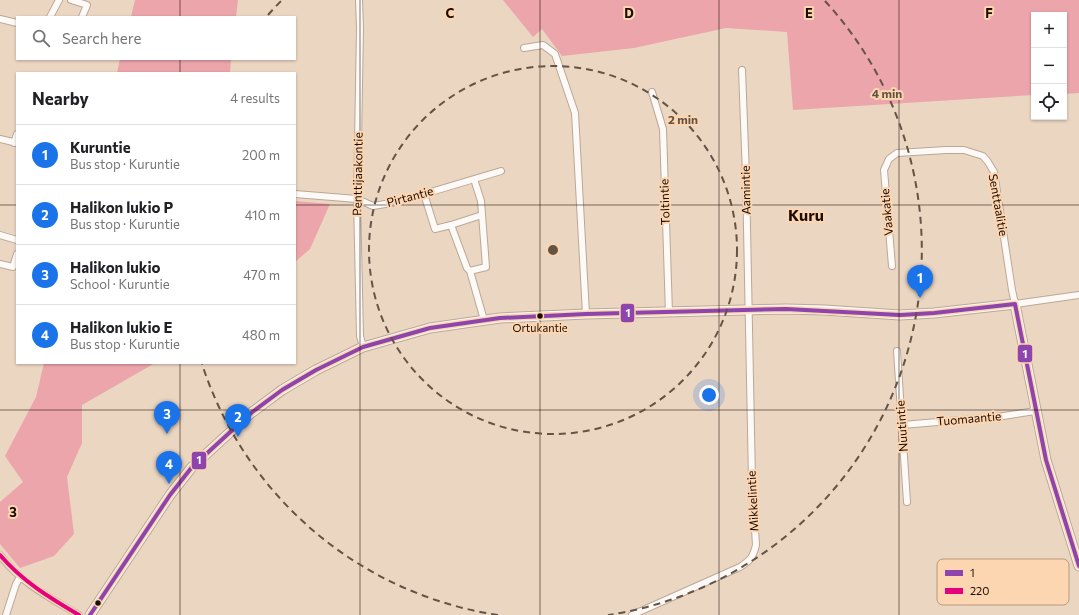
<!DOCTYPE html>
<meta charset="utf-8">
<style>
:root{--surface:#fff;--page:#f2f2f2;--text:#202124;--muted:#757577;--line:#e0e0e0;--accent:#1a73e8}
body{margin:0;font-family:Commissioner,sans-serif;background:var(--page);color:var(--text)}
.controls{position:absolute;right:12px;top:12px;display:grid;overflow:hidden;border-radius:0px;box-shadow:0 1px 3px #0004}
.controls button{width:36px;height:36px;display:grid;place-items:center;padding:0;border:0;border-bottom:1px solid var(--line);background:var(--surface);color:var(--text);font:20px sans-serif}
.you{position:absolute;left:709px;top:395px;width:14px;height:14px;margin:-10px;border:3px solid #fff;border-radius:50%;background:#1a73e8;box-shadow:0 0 0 6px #1a73e833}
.badge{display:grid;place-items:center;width:26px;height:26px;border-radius:50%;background:var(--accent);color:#fff;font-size:13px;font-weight:700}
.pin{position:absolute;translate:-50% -33px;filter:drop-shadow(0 1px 2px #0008)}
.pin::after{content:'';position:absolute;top:21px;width:14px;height:12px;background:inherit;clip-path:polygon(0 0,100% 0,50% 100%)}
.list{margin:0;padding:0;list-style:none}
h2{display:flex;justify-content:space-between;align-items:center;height:52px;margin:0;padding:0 16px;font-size:17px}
h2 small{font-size:13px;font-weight:400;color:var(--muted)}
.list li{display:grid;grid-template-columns:26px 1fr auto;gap:12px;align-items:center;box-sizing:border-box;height:60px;padding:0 16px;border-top:1px solid var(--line)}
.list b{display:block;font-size:15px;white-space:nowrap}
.list p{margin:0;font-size:13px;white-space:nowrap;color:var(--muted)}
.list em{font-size:13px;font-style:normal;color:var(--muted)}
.icon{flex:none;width:22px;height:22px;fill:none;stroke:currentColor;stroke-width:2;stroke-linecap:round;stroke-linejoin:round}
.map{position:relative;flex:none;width:1079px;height:615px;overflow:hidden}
.search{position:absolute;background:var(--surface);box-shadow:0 1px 3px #0004;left:16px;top:16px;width:280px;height:44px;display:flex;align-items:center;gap:10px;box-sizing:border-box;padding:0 14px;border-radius:0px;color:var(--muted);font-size:15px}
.panel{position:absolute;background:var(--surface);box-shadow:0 1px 3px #0004;left:16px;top:72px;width:280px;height:292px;border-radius:0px}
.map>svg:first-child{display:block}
.forest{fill:#eba5ab}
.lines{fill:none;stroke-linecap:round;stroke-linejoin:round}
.street-casing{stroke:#baa897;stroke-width:8}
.secondary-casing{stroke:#baa897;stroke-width:11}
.street{stroke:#fcf9f6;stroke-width:6}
.secondary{stroke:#fcf9f6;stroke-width:9}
.bus-1-casing{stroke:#fcd5b1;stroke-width:7}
.bus-2-casing{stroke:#fcd5b1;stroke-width:7}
.bus-1{stroke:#8e44ad;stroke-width:4}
.bus-2{stroke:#e5007d;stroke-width:4}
.grid{fill:none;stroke:#1d0c00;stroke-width:1;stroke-opacity:0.55}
.ring{fill:none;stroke:#655344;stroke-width:2;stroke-dasharray:7 5}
.bus-dot{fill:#1d0c00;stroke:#fcd5b1;stroke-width:1.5}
.labels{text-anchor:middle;stroke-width:4;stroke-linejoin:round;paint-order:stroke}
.bus-label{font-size:11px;fill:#1d0c00;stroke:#fcd5b1}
.street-label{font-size:12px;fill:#1d0c00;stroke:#fcd5b1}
.district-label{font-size:16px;font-weight:bold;fill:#1d0c00;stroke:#fcd5b1}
.key{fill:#fcd5b1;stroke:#b9997c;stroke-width:1}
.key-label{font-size:11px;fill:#1d0c00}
.grid-label{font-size:13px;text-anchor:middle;font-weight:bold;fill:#1d0c00;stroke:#fcd5b1;stroke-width:4;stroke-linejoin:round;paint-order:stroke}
.centre{fill:#655344;stroke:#fcd5b1;stroke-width:2}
.ring-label{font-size:12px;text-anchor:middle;font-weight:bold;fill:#655344;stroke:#fcd5b1;stroke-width:4;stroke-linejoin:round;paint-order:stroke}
.line-badge{stroke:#fcd5b1;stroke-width:1.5}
.badge-label{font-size:11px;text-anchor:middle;font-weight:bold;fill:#fff}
</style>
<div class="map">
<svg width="1079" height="615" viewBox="0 0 1079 615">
<rect width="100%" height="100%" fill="#ebd6c2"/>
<path class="forest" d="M135,0H238L236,17H131Z
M503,0H1079V93L1064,94V15H1034V95L793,110L787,32L726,28L634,48L562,56L542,29L533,37Z
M120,59H231L230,73H117Z
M295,201L330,204L310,249L295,262Z
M44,363H155L82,405V443L67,477L74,534L54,556L20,568L0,544V502L23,482L5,456L36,397Z"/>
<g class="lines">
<g class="street-casing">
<path id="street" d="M71,0L87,5L82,17
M359,0L360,28L357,199L360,336L363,347
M50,17L59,0
M0,19L17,23
M524,48L543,45L555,54L575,113L586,314
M652,92L663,129L669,313
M0,139L17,143
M14,143L17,134
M295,194L357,199L373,206L397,202L501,171
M424,194L435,229L451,225L467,268L470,271L484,320
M451,225L482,215
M0,235L17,240
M0,264L13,267L17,254
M892,266L884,170L889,159L897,153L946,150H964L983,156L988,162L994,172L1012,290L1015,304L1079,295
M470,271L486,267L481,201L474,179
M897,351L907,502
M902,425L997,417L1035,411
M0,555C21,583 49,597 79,615
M6,615L16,584L20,577
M632,615L740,567C751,560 753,557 756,545L752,481L746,176L742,70"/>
</g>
<g class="secondary-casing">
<path id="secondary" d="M90,615L170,495L192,467L251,413L282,390L316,370L363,347L430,328L500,318L586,314L786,309L824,310L900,315L934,313L1015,304L1046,460L1079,566"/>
</g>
<use href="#street" class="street"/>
<use href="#secondary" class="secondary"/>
<g class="bus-1-casing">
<path id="bus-1" d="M90,615L170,495L192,467L251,413L282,390L316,370L363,347L430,328L500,318L586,314L786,309L900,315L934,313L1015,304L1046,460L1079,566"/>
</g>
<g class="bus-2-casing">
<path id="bus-2" d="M0,555C22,581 50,598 79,615"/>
</g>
<use href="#bus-1" class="bus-1"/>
<use href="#bus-2" class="bus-2"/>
</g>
<path class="grid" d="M180,0V17M360,0V615M540,0V615M719,0V615M899,0V615M180,59V73M0,205H17M295,205H1079M180,363V615M0,410H1079"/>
<g class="ring">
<circle cx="553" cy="250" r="184"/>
<path d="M498 615A369 369 0 0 1 202 364M268 15A369 369 0 0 1 281 1M825 1A369 369 0 0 1 608 615"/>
</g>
<g class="bus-dot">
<circle cx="540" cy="316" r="3.5"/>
<circle cx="98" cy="603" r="3.5"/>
</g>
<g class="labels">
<g class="bus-label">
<text x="540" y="332">Ortukantie</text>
</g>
<g class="street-label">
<text transform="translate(358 174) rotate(-89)" y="4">Penttijaakontie</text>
<text transform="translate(746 190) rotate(-91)" y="4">Aamintie</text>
<text transform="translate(410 197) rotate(-15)" y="4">Pirtantie</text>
<text transform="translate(665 202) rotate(-92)" y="4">Toltintie</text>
<text transform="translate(998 205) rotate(80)" y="4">Senttaalitie</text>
<text transform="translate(887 212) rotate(-95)" y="4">Vaakatie</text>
<text transform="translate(969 419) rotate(-5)" y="4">Tuomaantie</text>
<text transform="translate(902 426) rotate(-94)" y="4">Nuutintie</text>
<text transform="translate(753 501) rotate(-93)" y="4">Mikkelintie</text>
</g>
<g class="district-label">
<text x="806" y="221">Kuru</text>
</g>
</g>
<rect x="937" y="559" width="132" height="46" rx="6" class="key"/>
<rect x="945" y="570" width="18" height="6" fill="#8e44ad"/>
<rect x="945" y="588" width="18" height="6" fill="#e5007d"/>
<g class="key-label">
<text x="970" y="577">1</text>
<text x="970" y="595">220</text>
</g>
<g class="grid-label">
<text x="450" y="18">C</text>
<text x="629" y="18">D</text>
<text x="809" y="18">E</text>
<text x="989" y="18">F</text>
<text x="13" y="517">3</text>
</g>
<circle cx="553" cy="250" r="6" class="centre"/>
<g class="ring-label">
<text x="887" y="98">4 min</text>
<text x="683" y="124">2 min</text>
</g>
<g class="line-badge">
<rect x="620" y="303" width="15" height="20" rx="4" fill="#8e44ad"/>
<rect x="1017" y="344" width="16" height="19" rx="4" fill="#8e44ad"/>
<rect x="191" y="451" width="16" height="19" rx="4" fill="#8e44ad"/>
</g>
<g class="badge-label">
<text x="628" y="317">1</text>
<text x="1025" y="358">1</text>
<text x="199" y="464">1</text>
</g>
</svg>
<div class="controls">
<button>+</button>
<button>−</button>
<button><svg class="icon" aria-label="locate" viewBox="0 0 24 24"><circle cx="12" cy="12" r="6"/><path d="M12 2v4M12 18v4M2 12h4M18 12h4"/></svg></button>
</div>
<div class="you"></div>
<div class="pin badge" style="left:920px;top:298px">1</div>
<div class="pin badge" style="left:238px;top:437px">2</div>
<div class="pin badge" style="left:167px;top:434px">3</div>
<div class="pin badge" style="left:169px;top:484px">4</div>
<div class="search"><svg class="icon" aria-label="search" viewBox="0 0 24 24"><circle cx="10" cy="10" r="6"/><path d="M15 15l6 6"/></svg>Search here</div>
<section class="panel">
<h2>Nearby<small>4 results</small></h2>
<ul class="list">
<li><span class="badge">1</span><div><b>Kuruntie</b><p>Bus stop · Kuruntie</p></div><em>200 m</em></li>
<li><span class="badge">2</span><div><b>Halikon lukio P</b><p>Bus stop · Kuruntie</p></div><em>410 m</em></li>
<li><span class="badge">3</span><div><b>Halikon lukio</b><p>School · Kuruntie</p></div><em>470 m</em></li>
<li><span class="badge">4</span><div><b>Halikon lukio E</b><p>Bus stop · Kuruntie</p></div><em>480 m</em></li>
</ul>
</section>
</div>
